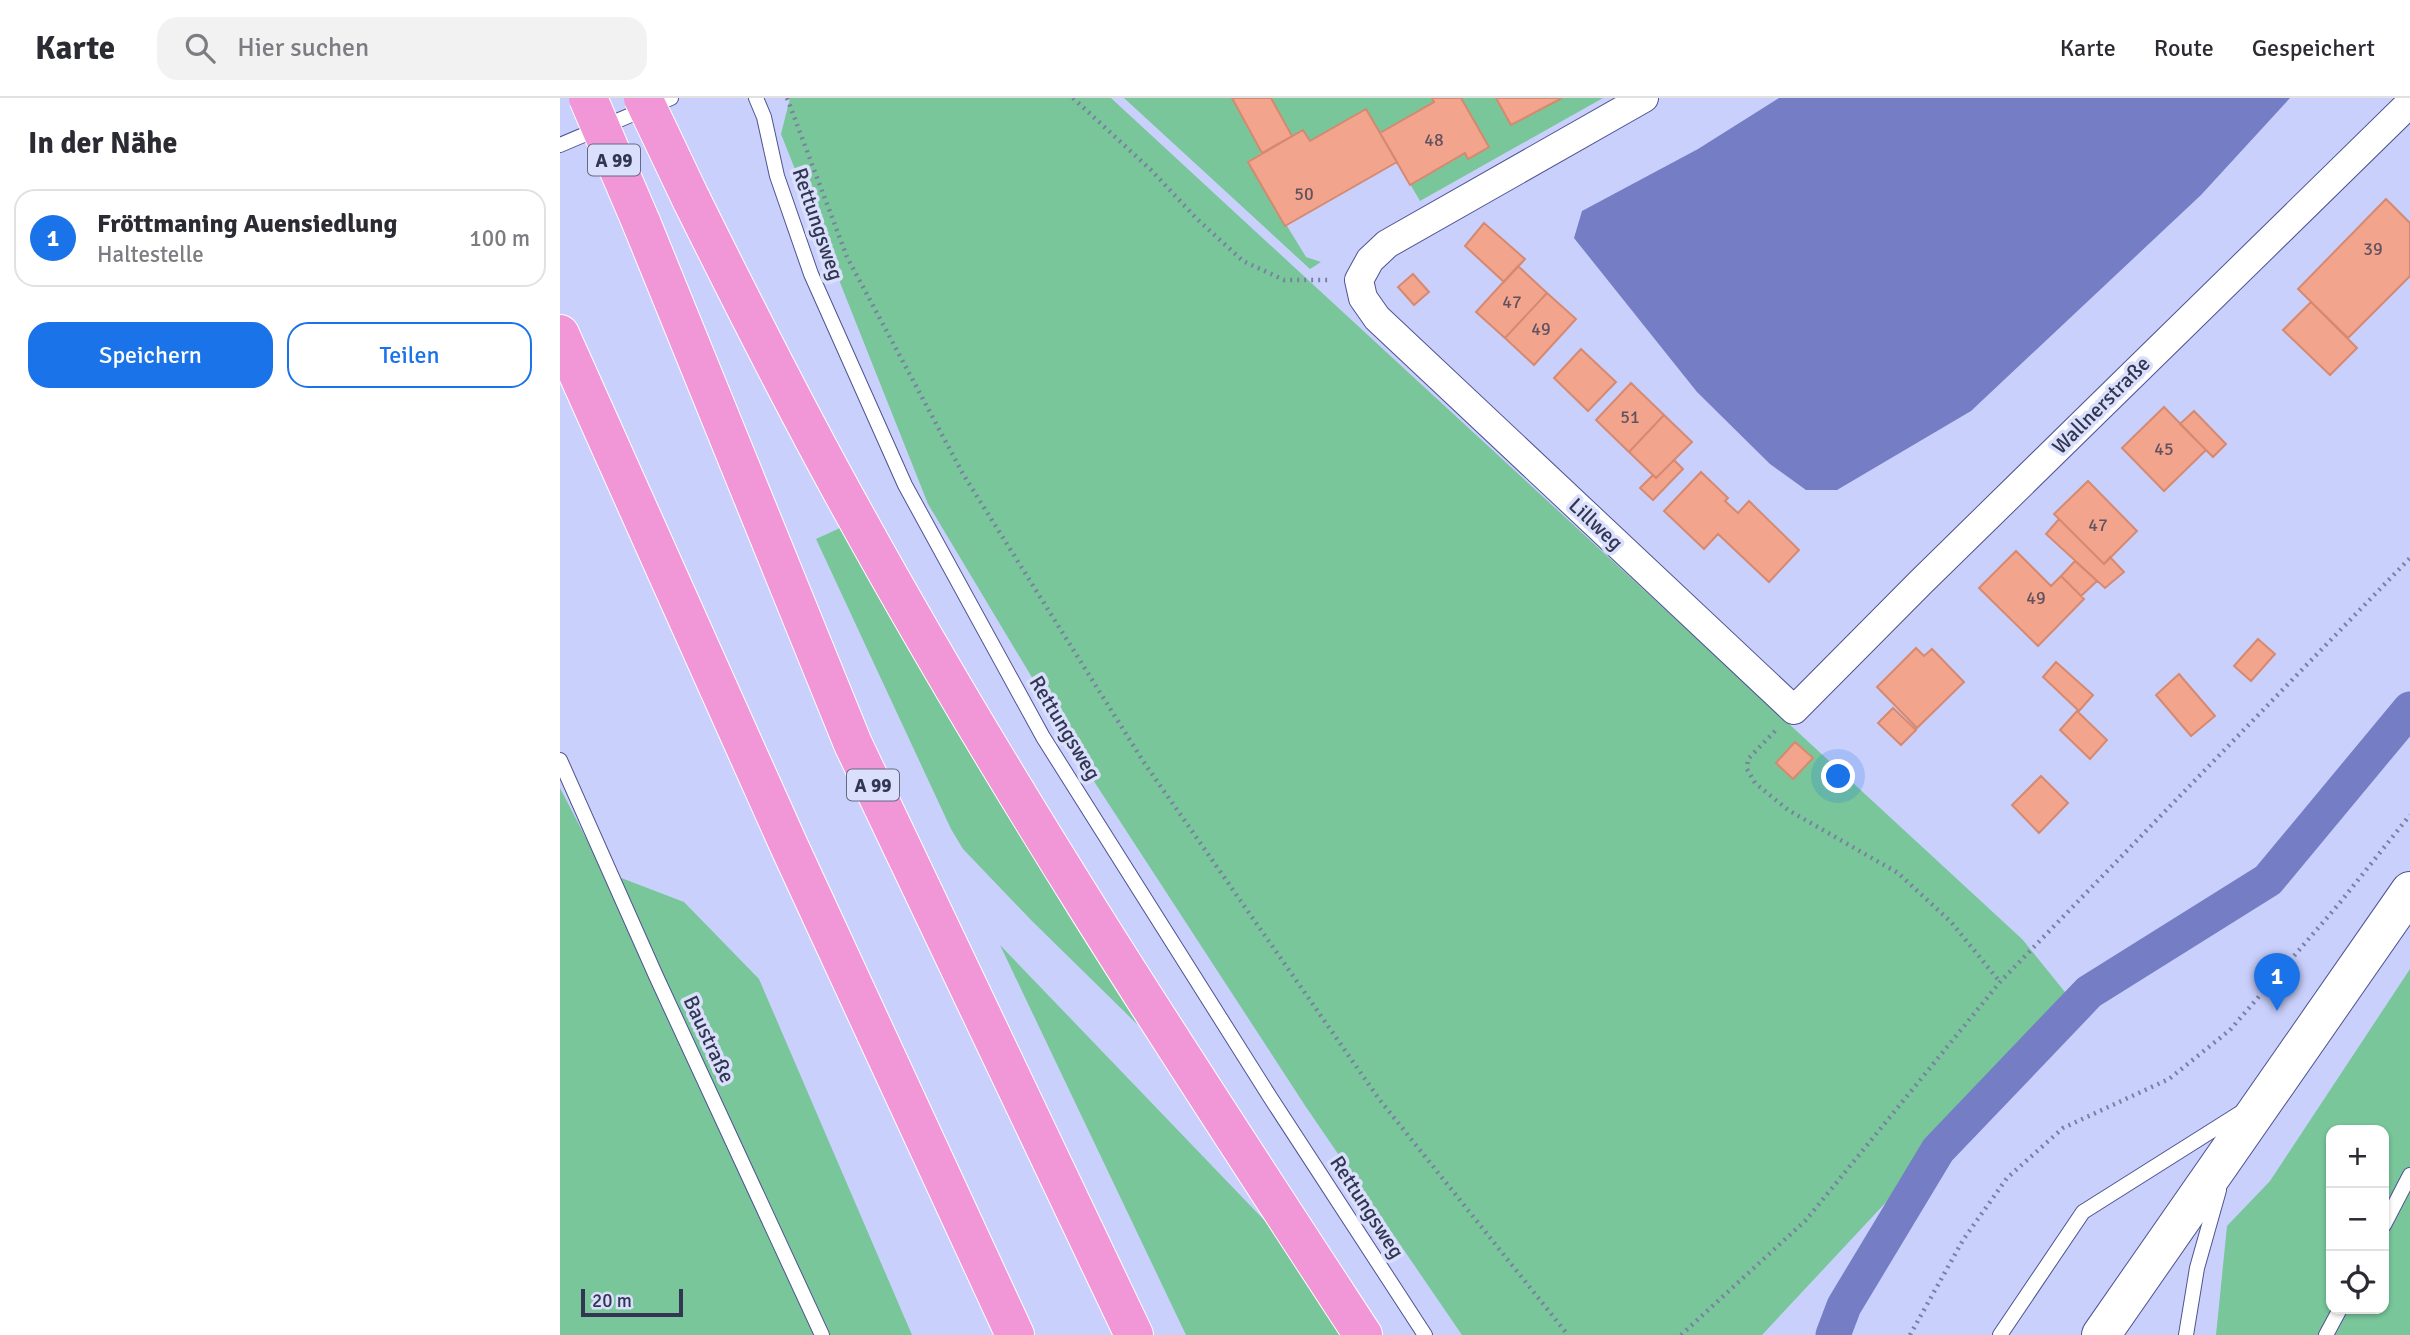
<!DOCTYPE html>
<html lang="de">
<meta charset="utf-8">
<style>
:root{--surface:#fff;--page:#f2f2f3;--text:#2b2b33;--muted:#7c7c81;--line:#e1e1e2;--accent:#1a73e8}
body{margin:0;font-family:Signika,sans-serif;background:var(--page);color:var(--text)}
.controls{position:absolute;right:21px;bottom:21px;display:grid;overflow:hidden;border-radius:14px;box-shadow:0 2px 5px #0004}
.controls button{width:63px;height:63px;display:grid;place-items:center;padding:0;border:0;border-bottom:2px solid var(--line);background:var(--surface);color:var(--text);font:35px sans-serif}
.scale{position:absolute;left:21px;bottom:18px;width:102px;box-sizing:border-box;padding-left:7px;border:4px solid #323652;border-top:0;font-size:19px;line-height:24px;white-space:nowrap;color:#323652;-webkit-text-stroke:5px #dadffc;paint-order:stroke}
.you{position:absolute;left:1279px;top:679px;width:24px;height:24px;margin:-18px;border:5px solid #fff;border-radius:50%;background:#1a73e8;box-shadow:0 0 0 10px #1a73e833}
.badge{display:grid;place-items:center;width:46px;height:46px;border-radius:50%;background:var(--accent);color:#fff;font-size:23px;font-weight:700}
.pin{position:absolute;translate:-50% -58px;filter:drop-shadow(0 2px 4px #0008)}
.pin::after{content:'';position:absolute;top:37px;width:24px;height:21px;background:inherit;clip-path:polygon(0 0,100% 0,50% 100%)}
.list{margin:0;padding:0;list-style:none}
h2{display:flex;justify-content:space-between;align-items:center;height:91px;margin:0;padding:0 28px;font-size:30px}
h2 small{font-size:23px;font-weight:400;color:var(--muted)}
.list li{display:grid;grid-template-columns:46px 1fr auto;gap:21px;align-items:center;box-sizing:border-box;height:98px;margin:0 14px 14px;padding:0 14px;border:2px solid var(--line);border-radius:21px}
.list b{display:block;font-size:26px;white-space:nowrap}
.list p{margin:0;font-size:23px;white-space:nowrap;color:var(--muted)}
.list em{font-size:23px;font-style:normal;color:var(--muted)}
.actions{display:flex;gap:14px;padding:21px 28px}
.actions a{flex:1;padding:16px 0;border:2px solid var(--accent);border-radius:21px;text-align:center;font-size:24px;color:var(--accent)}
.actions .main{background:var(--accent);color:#fff}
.icon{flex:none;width:38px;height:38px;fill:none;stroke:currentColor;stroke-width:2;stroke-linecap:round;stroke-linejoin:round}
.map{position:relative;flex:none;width:1850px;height:1237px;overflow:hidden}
header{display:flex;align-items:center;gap:42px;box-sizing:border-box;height:98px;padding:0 35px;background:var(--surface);border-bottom:2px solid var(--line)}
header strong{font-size:33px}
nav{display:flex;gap:38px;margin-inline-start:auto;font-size:24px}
.search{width:490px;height:63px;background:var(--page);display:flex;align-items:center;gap:18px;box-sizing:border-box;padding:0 24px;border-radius:21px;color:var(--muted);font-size:26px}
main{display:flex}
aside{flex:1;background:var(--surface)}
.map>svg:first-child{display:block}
.green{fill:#78c69a;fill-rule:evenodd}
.water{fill:#757dc5}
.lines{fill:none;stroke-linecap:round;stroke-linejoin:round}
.canal{stroke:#757dc5;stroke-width:35}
.building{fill:#f3a48c;stroke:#d58971;stroke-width:2}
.lane-casing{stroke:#4e5392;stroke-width:16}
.street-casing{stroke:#4e5392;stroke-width:30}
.secondary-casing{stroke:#4e5392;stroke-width:40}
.highway-casing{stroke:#fff;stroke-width:40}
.path{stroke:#7b80a3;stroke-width:4.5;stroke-dasharray:2 5;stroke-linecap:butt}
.lane{stroke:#fff;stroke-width:14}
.street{stroke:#fff;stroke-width:28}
.secondary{stroke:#fff;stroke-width:38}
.highway{stroke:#f196d7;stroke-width:38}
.highway-bridge-casing{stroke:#fff;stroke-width:40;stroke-linecap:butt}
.highway-bridge{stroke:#f196d7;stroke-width:38}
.labels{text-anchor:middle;stroke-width:7;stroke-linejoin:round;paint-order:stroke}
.number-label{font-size:18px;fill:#625260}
.shield{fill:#dadffc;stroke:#646985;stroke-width:2}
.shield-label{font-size:19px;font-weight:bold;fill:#323652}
.street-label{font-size:21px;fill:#323652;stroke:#dadffc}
</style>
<header>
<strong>Karte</strong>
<div class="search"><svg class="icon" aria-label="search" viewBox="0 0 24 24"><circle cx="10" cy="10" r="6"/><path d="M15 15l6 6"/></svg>Hier suchen</div>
<nav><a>Karte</a><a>Route</a><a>Gespeichert</a></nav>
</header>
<main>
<aside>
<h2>In der Nähe<small></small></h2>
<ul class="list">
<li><span class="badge">1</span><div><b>Fröttmaning Auensiedlung</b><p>Haltestelle</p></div><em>100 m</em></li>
</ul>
<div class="actions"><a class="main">Speichern</a><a>Teilen</a></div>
</aside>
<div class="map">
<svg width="1850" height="1237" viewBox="0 0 1850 1237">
<rect width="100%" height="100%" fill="#cad0fc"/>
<path class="green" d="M230,0H551L1462,841L1513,904L1202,1237H902L746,1009L537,688L368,406L221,36Z
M564,0H672L702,55L688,64L746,159L761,164L750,171Z
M711,0H1043L860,103L806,11L750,43L743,32L732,38Z
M280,430L434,694L578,927L471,822L403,751L391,731L256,441Z
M0,690L43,773L124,804L199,881L352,1237H0Z
M440,847L706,1124L781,1237H626Z
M1850,871V1237H1656L1667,1128L1710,1083ZM1771,1032H1824V1211H1771Z"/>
<path class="water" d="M1219,0H1730L1641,97L1411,313L1277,392H1246L1210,366L1137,294L1014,140L1022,113L1138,51Z"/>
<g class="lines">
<path class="canal" d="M1273,1237L1284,1208L1378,1052L1529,894L1708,782L1850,611"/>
</g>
<path class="building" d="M672,0H711L732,38L702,55Z
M872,0H901L929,49L908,61L905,55L850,87L820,35L874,4Z
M936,0H1002L951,27Z
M806,11L837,64L725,128L688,64L743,32L750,43Z
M1826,101L1850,125V178L1788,240L1738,191Z
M924,125L965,161L944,184L905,148Z
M958,168L987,195L945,240L916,214Z
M853,176L869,194L854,207L838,189Z
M987,195L1016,221L974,267L945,240Z
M1751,204L1797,250L1770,277L1723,232Z
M1021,251L1056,284L1028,313L994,280Z
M1071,285L1104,317L1069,354L1036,322Z
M1604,309L1646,352L1604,393L1562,350Z
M1634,313L1666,346L1653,359L1620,326Z
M1104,317L1132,344L1096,380L1069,354Z
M1114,362L1123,371L1093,402L1080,390L1093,377L1096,380Z
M1141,374L1168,400L1165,403L1178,415L1189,403L1239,452L1209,484L1158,436L1144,451L1104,413Z
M1528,383L1577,433L1544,466L1494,416Z
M1499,421L1544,466L1550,459L1564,474L1545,490L1486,436Z
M1456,453L1491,488L1501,478L1524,501L1478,548L1419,490Z
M1515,463L1537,483L1521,498L1501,478Z
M1698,541L1715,556L1691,583L1674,568Z
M1356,550L1364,558L1372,551L1404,584L1357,630L1317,589Z
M1496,564L1533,597L1519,613L1483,579Z
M1619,576L1655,618L1631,638L1596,597Z
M1333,610L1356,632L1341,647L1318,625Z
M1517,613L1547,642L1530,661L1500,632Z
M1235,644L1253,660L1233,681L1216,665Z
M1481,678L1508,705L1479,735L1452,707Z"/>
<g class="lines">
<g class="lane-casing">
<path id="lane" d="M196,0L204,19L217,78L251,176L345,387L483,639L710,999L865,1237
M0,47L111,0
M0,662L96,878L262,1237
M1824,1127L1850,1077
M1440,1237L1523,1114L1680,1015
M1626,1237L1637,1170L1659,1092
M1766,1237L1780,1211"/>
</g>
<g class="street-casing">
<path id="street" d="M1084,0L827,146L810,162L799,182L803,200L817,220L1234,612L1361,484L1850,5"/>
</g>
<g class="secondary-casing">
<path id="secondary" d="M1541,1237L1850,793"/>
</g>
<g class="highway-casing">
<path id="highway" d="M131,101C184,208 238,315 296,419C451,700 628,969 803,1237
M81,124L293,646L574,1237
M0,236L230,750L455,1237"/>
</g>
<path class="path" d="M227,0L287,159L403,376L583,663L819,1001L1008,1237
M513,0L591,72L637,121L683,163L724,182H770
M1215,633L1188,661L1187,671L1195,685L1228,712L1338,775L1391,824L1440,884
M1121,1237L1246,1122L1440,884L1850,460
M1350,1237L1403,1142L1447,1080L1503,1030L1609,981L1670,932L1778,807L1850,717"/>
<use href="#lane" class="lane"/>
<use href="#street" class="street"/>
<use href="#secondary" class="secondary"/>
<use href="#highway" class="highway"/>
<g class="highway-bridge-casing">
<path id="highway-bridge" d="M28,0L81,124
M83,0L131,101"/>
</g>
<use href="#highway-bridge" class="highway-bridge"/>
</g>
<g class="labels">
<g class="number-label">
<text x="874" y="48">48</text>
<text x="744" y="102">50</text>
<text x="1813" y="157">39</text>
<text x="952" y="210">47</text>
<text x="981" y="237">49</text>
<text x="1070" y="325">51</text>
<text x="1604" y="357">45</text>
<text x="1538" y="433">47</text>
<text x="1476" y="506">49</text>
</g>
<g class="shield">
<rect x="28" y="46.5" width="52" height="31" rx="5"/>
<rect x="287" y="671.5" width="52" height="31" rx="5"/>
</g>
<g class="shield-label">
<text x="54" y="69">A 99</text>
<text x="313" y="694">A 99</text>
</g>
<g class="street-label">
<text transform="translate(258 126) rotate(71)" y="7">Rettungsweg</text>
<text transform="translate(1541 307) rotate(-45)" y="7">Wallnerstraße</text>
<text transform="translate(1036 426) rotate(43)" y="7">Lillweg</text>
<text transform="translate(505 630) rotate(59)" y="7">Rettungsweg</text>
<text transform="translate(149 941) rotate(65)" y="7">Baustraße</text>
<text transform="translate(807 1109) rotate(57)" y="7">Rettungsweg</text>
</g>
</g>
</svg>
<div class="controls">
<button>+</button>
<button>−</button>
<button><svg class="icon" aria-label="locate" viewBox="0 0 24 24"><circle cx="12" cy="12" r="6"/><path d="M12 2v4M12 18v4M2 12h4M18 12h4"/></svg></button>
</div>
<div class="scale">20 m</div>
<div class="you"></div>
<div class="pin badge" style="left:1717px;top:913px">1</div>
</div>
</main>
